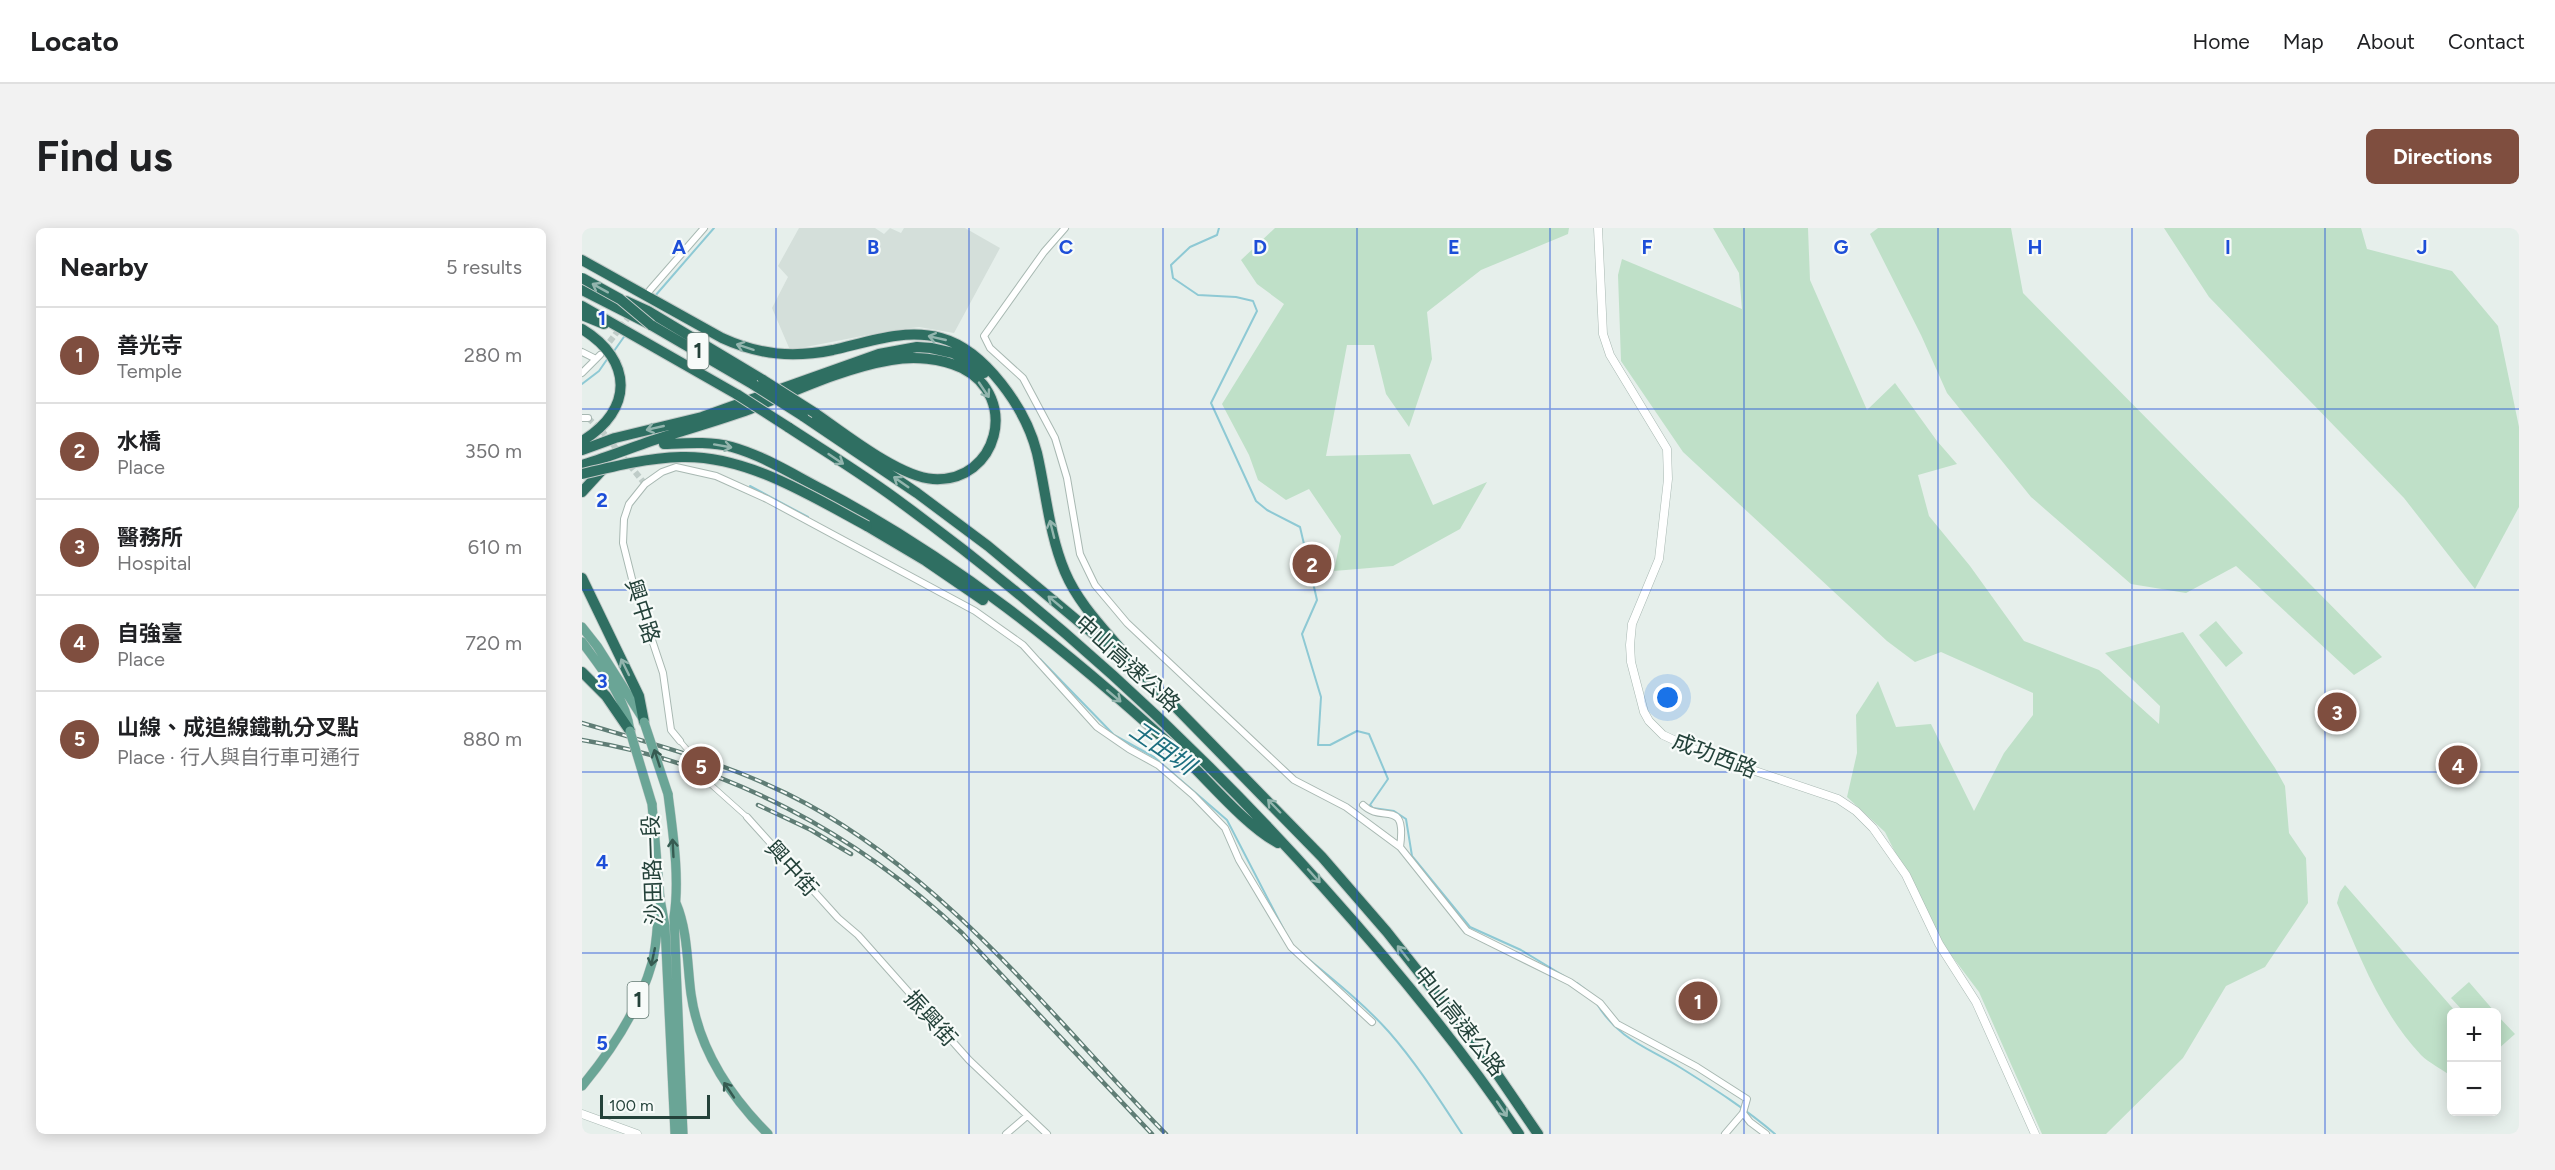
<!DOCTYPE html>
<meta charset="utf-8">
<style>
:root{--surface:#fff;--page:#f2f2f2;--text:#202124;--muted:#757577;--line:#e0e0e0;--accent:#7f4e3f}
body{margin:0;font-family:Figtree,"Noto Sans TC",sans-serif;background:var(--page);color:var(--text)}
.controls{position:absolute;right:18px;bottom:18px;display:grid;overflow:hidden;border-radius:9px;box-shadow:0 3px 15px #0003}
.controls button{width:54px;height:54px;display:grid;place-items:center;padding:0;border:0;border-bottom:2px solid var(--line);background:var(--surface);color:var(--text);font:30px sans-serif}
.scale{position:absolute;left:18px;bottom:15px;width:110px;box-sizing:border-box;padding-left:6px;border:3px solid #24423a;border-top:0;font-size:16px;line-height:21px;white-space:nowrap;color:#24423a;-webkit-text-stroke:4px #f7fbf9;paint-order:stroke}
.you{position:absolute;left:1086px;top:470px;width:21px;height:21px;margin:-15px;border:4px solid #fff;border-radius:50%;background:#1a73e8;box-shadow:0 0 0 9px #1a73e833}
.badge{display:grid;place-items:center;width:39px;height:39px;border-radius:50%;background:var(--accent);color:#fff;font-size:20px;font-weight:700}
.pin{position:absolute;translate:-50% -50%;border:3px solid #fff;box-shadow:0 2px 6px #0006}
.list{margin:0;padding:0;list-style:none}
h2{display:flex;justify-content:space-between;align-items:center;height:78px;margin:0;padding:0 24px;font-size:26px}
h2 small{font-size:20px;font-weight:400;color:var(--muted)}
.list li{display:grid;grid-template-columns:39px 1fr auto;gap:18px;align-items:center;box-sizing:border-box;height:96px;padding:0 24px;border-top:2px solid var(--line)}
.list b{display:block;font-size:22px;white-space:nowrap}
.list p{margin:0;font-size:20px;white-space:nowrap;color:var(--muted)}
.list em{font-size:20px;font-style:normal;color:var(--muted)}
.map{position:relative;flex:none;width:1937px;height:906px;overflow:hidden;border-radius:9px}
header{display:flex;align-items:center;gap:36px;box-sizing:border-box;height:84px;padding:0 30px;background:var(--surface);border-bottom:2px solid var(--line)}
header strong{font-size:28px}
nav{display:flex;gap:33px;margin-inline-start:auto;font-size:21px}
.intro{display:flex;align-items:center;justify-content:space-between;box-sizing:border-box;height:144px;padding:0 36px}
h1{margin:0;font-size:42px}
.button{padding:15px 27px;border-radius:9px;background:var(--accent);color:#fff;font-size:21px;font-weight:700}
main{display:flex;gap:36px;padding:0 36px}
aside{flex:1;background:var(--surface);border-radius:9px;box-shadow:0 3px 15px #0003}
.map>svg:first-child{display:block}
.built{fill:#d4dfda}
.green{fill:#bfe0c8}
.lines{fill:none;stroke-linecap:round;stroke-linejoin:round}
.stream{stroke:#8ec9d4;stroke-width:2}
.minor-tunnel{stroke:#bfccc8;stroke-width:6;stroke-dasharray:6 3;stroke-linecap:butt}
.pedestrian-casing{stroke:#a8b8b2;stroke-width:6}
.minor-casing{stroke:#a8b8b2;stroke-width:8}
.tertiary-casing{stroke:#a8b8b2;stroke-width:9}
.primary-casing{stroke:#c2cac8;stroke-width:10}
.motorway-casing{stroke:#c2cac8;stroke-width:12}
.pedestrian{stroke:#fff;stroke-width:4.5}
.minor{stroke:#fff;stroke-width:6}
.tertiary{stroke:#fff;stroke-width:8}
.primary{stroke:#6aa596;stroke-width:9}
.motorway{stroke:#2f6f62;stroke-width:10}
.rail-casing{stroke:#5f7d75;stroke-width:4.5}
.rail{stroke:#f7fbf9;stroke-width:2;stroke-dasharray:7;stroke-linecap:butt}
.primary-bridge-casing{stroke:#c2cac8;stroke-width:10;stroke-linecap:butt}
.motorway-bridge-casing{stroke:#c2cac8;stroke-width:12;stroke-linecap:butt}
.primary-bridge{stroke:#6aa596;stroke-width:9}
.motorway-bridge{stroke:#2f6f62;stroke-width:10}
.oneway{stroke:#93b5ae}
.oneway2{stroke:#365b51}
.grid{fill:none;stroke:#1d4ed8;stroke-width:1.5;stroke-opacity:0.55}
.labels{text-anchor:middle;stroke-width:4.5;stroke-linejoin:round;paint-order:stroke}
.shield{fill:#f7fbf9;stroke:#637a73;stroke-width:1.5}
.shield-label{font-size:21px;font-weight:bold;fill:#24423a}
.street-label{font-size:22px;fill:#24423a;stroke:#f7fbf9}
.water-label{font-size:24px;font-style:italic;fill:#1c6f80;stroke:#f7fbf9}
.grid-label{font-size:20px;text-anchor:middle;font-weight:bold;fill:#1d4ed8;stroke:#f7fbf9;stroke-width:4.5;stroke-linejoin:round;paint-order:stroke}
</style>
<header>
<strong>Locato</strong>
<nav><a>Home</a><a>Map</a><a>About</a><a>Contact</a></nav>
</header>
<div class="intro"><h1>Find us</h1><a class="button">Directions</a></div>
<main>
<aside>
<h2>Nearby<small>5 results</small></h2>
<ul class="list">
<li><span class="badge">1</span><div><b>善光寺</b><p>Temple</p></div><em>280 m</em></li>
<li><span class="badge">2</span><div><b>水橋</b><p>Place</p></div><em>350 m</em></li>
<li><span class="badge">3</span><div><b>醫務所</b><p>Hospital</p></div><em>610 m</em></li>
<li><span class="badge">4</span><div><b>自強臺</b><p>Place</p></div><em>720 m</em></li>
<li><span class="badge">5</span><div><b>山線、成追線鐵軌分叉點</b><p>Place · 行人與自行車可通行</p></div><em>880 m</em></li>
</ul>
</aside>
<div class="map">
<svg width="1937" height="906" viewBox="0 0 1937 906">
<rect width="100%" height="100%" fill="#e6efeb"/>
<path class="built" d="M217,0H293L302,6L308,0L319,5L322,0H383L418,20L372,105L337,99L306,103L208,122L190,80L206,49L196,38Z"/>
<path class="green" d="M693,0H987L986,6L899,42L845,84L850,131L827,199L804,166L792,117H765L744,228L828,226L851,277L905,254L878,301L811,338L752,343L759,308L727,261L704,272L676,252L667,227L640,176L702,76L675,56L659,32Z
M1131,0H1226L1228,52L1285,182L1313,155L1355,213L1375,236L1336,247L1347,288L1388,338L1442,413L1517,442L1577,496L1578,478L1523,425L1601,404L1693,540L1703,558L1707,605L1724,630L1726,675L1683,739L1644,758L1601,830L1524,906H1460L1397,764L1354,707L1303,604L1265,569L1275,525L1274,487L1296,453L1314,499L1349,496L1392,583L1422,525L1451,487V465L1359,424L1333,434L1305,413L1101,224L1039,133L1036,47L1040,31L1160,81L1157,45Z
M1296,0H1429L1441,65L1800,429L1772,447L1654,338L1604,365L1549,356L1449,269L1365,165L1339,107L1288,6Z
M1582,0H1779L1785,21L1870,43L1916,98L1937,199V279L1893,361L1822,270L1627,69Z
M1634,393L1661,425L1644,439L1617,407Z
M1763,657L1874,784H1870L1869,848C1860,841 1847,835 1839,827C1799,785 1777,727 1755,675L1758,664Z
M1887,754L1912,783L1910,784H1882L1869,770Z
M1914,786L1933,806L1915,822L1914,821Z"/>
<g class="lines">
<path class="stream" d="M637,0L635,7L608,19L589,37L591,50L616,67L654,69L671,73L675,83L629,175L674,273L685,282L718,299L735,372L720,406L739,469L736,517H748L775,503L787,506L806,551L788,577L791,580L812,583L824,591L830,628L888,699L939,722L982,748
M73,68L132,0
M32,123L44,106
M0,156L17,143L26,130
M168,258L226,289
M458,431L532,507L572,529L645,592L702,702
M724,729C753,753 782,776 807,804C835,836 857,871 880,906
M995,755L1009,766
M1015,776C1037,812 1065,819 1099,840C1131,860 1164,881 1193,906"/>
<path class="minor-tunnel" d="M22,121L49,86
M6,190L20,203L63,256"/>
<g class="pedestrian-casing">
<path id="pedestrian" d="M98,513L115,533L127,555L165,589"/>
</g>
<g class="minor-casing">
<path id="minor" d="M483,0L462,24L402,108L408,120L441,150L473,210L485,250L498,326L513,357L545,395L712,552L764,579L818,619L885,703L988,754L1018,775L1035,796L1115,839L1165,871L1161,885L1143,906
M68,62L122,0
M0,124L14,131
M0,145L18,127
M0,190H6
M98,513L89,502L81,445L51,355L41,315L42,291L47,276L63,256L80,244L94,239L134,248L185,271L393,383L441,417L515,499L547,521L576,537L611,567L643,600L657,632L709,719L790,794
M781,577C800,596 825,569 818,619
M165,589L256,690L276,707L387,832L465,906
M1161,885L1168,894L1184,906
M424,906L445,888"/>
</g>
<g class="tertiary-casing">
<path id="tertiary" d="M1016,0L1021,106L1028,127L1085,221L1086,251L1077,331L1050,396L1048,417L1049,434L1062,484L1067,493L1081,507L1120,525L1256,571L1274,583L1291,600L1324,647L1357,716L1394,774L1453,906
M0,886L55,906"/>
</g>
<g class="primary-casing">
<path id="primary" d="M0,399L15,418L60,489
M0,414C19,440 44,470 48,503
M86,566C91,606 98,650 92,689L101,906
M70,576L78,671L83,698L93,906
M94,675C106,703 105,736 109,766C117,822 147,867 186,906
M0,858C30,822 57,781 70,735C75,717 75,697 77,679"/>
</g>
<g class="motorway-casing">
<path id="motorway" d="M0,32L140,110C177,127 211,130 251,122C286,114 323,100 359,110C403,122 444,181 455,225C464,264 467,306 483,344C496,375 521,400 542,425
M0,62L69,97L172,157
M44,73L66,83L181,152
M0,78L156,167
M0,87L22,96
M0,101C51,132 52,182 0,213
M221,188L335,265L406,318L569,454L740,629L805,704L900,824L956,906
M206,199C244,224 284,248 321,276C475,389 615,518 742,660C812,738 879,819 937,906
M82,216C105,215 128,213 150,219C182,228 212,247 241,262C370,330 485,422 592,520C623,548 661,596 696,615
M0,222L33,210L120,189L297,126L335,119L349,120L371,125L390,135L402,145
M0,237C23,230 46,221 69,213C102,202 135,193 168,181C213,163 261,140 309,132C332,128 359,130 380,140C438,169 416,255 351,251C317,249 262,205 233,185
M0,264L22,240
M285,298L344,333L401,372
M0,350L57,468L62,494
M0,444L24,468L48,503"/>
</g>
<use href="#pedestrian" class="pedestrian"/>
<use href="#minor" class="minor"/>
<use href="#tertiary" class="tertiary"/>
<use href="#primary" class="primary"/>
<use href="#motorway" class="motorway"/>
<g class="rail-casing">
<path id="rail" d="M0,495C78,518 153,537 225,576C371,656 470,790 584,906
M0,512C145,536 274,605 380,705L570,906
M176,577L229,602L269,626"/>
</g>
<use href="#rail" class="rail"/>
<g class="primary-bridge-casing">
<path id="primary-bridge" d="M62,494L86,566
M48,503L70,576"/>
</g>
<g class="motorway-bridge-casing">
<path id="motorway-bridge" d="M0,50L38,71L69,97
M181,152L233,185
M172,157L221,188
M156,167L206,199
M0,246C33,238 65,230 99,229C165,227 229,268 285,298"/>
</g>
<use href="#primary-bridge" class="primary-bridge"/>
<use href="#motorway-bridge" class="motorway-bridge"/>
</g>
<defs><path id="oneway-shaft" d="M-6 0H5M1.5-3L5.5 0L1.5 3" fill="none" stroke-width="1.6" stroke-linecap="round" stroke-linejoin="round" transform="scale(1.5)"/></defs>
<g class="oneway">
<use href="#oneway-shaft" transform="translate(18 60) rotate(-151)"/>
<use href="#oneway-shaft" transform="translate(355 110) rotate(-167)"/>
<use href="#oneway-shaft" transform="translate(163 119) rotate(-162)"/>
<use href="#oneway-shaft" transform="translate(402 162) rotate(56)"/>
<use href="#oneway-shaft" transform="translate(73 200) rotate(167)"/>
<use href="#oneway-shaft" transform="translate(141 218) rotate(10)"/>
<use href="#oneway-shaft" transform="translate(254 231) rotate(34)"/>
<use href="#oneway-shaft" transform="translate(319 254) rotate(-145)"/>
<use href="#oneway-shaft" transform="translate(470 301) rotate(-104)"/>
<use href="#oneway-shaft" transform="translate(473 374) rotate(-140)"/>
<use href="#oneway-shaft" transform="translate(43 439) rotate(-116)"/>
<use href="#oneway-shaft" transform="translate(532 468) rotate(40)"/>
<use href="#oneway-shaft" transform="translate(692 578) rotate(-134)"/>
<use href="#oneway-shaft" transform="translate(732 648) rotate(48)"/>
<use href="#oneway-shaft" transform="translate(821 725) rotate(-128)"/>
<use href="#oneway-shaft" transform="translate(920 881) rotate(56)"/>
</g>
<g class="oneway2">
<use href="#oneway-shaft" transform="translate(75 530) rotate(-108)"/>
<use href="#oneway-shaft" transform="translate(91 620) rotate(-93)"/>
<use href="#oneway-shaft" transform="translate(71 729) rotate(102)"/>
<use href="#oneway-shaft" transform="translate(147 862) rotate(-124)"/>
</g>
<path class="grid" d="M194,0V906M387,0V906M581,0V906M775,0V906M968,0V906M1162,0V906M1356,0V906M1550,0V906M1743,0V906M0,181H1937M0,362H1937M0,544H1937M0,725H1937"/>
<g class="labels">
<g class="shield">
<rect x="105.5" y="105" width="21" height="36" rx="4.5"/>
<rect x="45.5" y="754" width="21" height="36" rx="4.5"/>
</g>
<g class="shield-label">
<text x="116" y="130">1</text>
<text x="56" y="779">1</text>
</g>
<g class="street-label">
<text transform="translate(61 383) rotate(72)" y="8">興中路</text>
<text transform="translate(546 435) rotate(42)" y="8">中山高速公路</text>
<text transform="translate(1133 527) rotate(21)" y="8">成功西路</text>
<text transform="translate(210 640) rotate(48)" y="8">興中街</text>
<text transform="translate(70 642) rotate(-92)" y="8">沙田路一段</text>
<text transform="translate(349 790) rotate(48)" y="8">振興街</text>
<text transform="translate(878 793) rotate(52)" y="8">中山高速公路</text>
</g>
<g class="water-label">
<text transform="translate(580 520) rotate(35)" y="8">王田圳</text>
</g>
</g>
<g class="grid-label">
<text x="97" y="26">A</text>
<text x="291" y="26">B</text>
<text x="484" y="26">C</text>
<text x="678" y="26">D</text>
<text x="872" y="26">E</text>
<text x="1065" y="26">F</text>
<text x="1259" y="26">G</text>
<text x="1453" y="26">H</text>
<text x="1646" y="26">I</text>
<text x="1840" y="26">J</text>
<text x="20" y="97">1</text>
<text x="20" y="279">2</text>
<text x="20" y="460">3</text>
<text x="20" y="641">4</text>
<text x="20" y="822">5</text>
</g>
</svg>
<div class="controls">
<button>+</button>
<button>−</button>
</div>
<div class="scale">100 m</div>
<div class="you"></div>
<div class="pin badge" style="left:1116px;top:773px">1</div>
<div class="pin badge" style="left:730px;top:336px">2</div>
<div class="pin badge" style="left:1755px;top:484px">3</div>
<div class="pin badge" style="left:1876px;top:537px">4</div>
<div class="pin badge" style="left:119px;top:538px">5</div>
</div>
</main>
